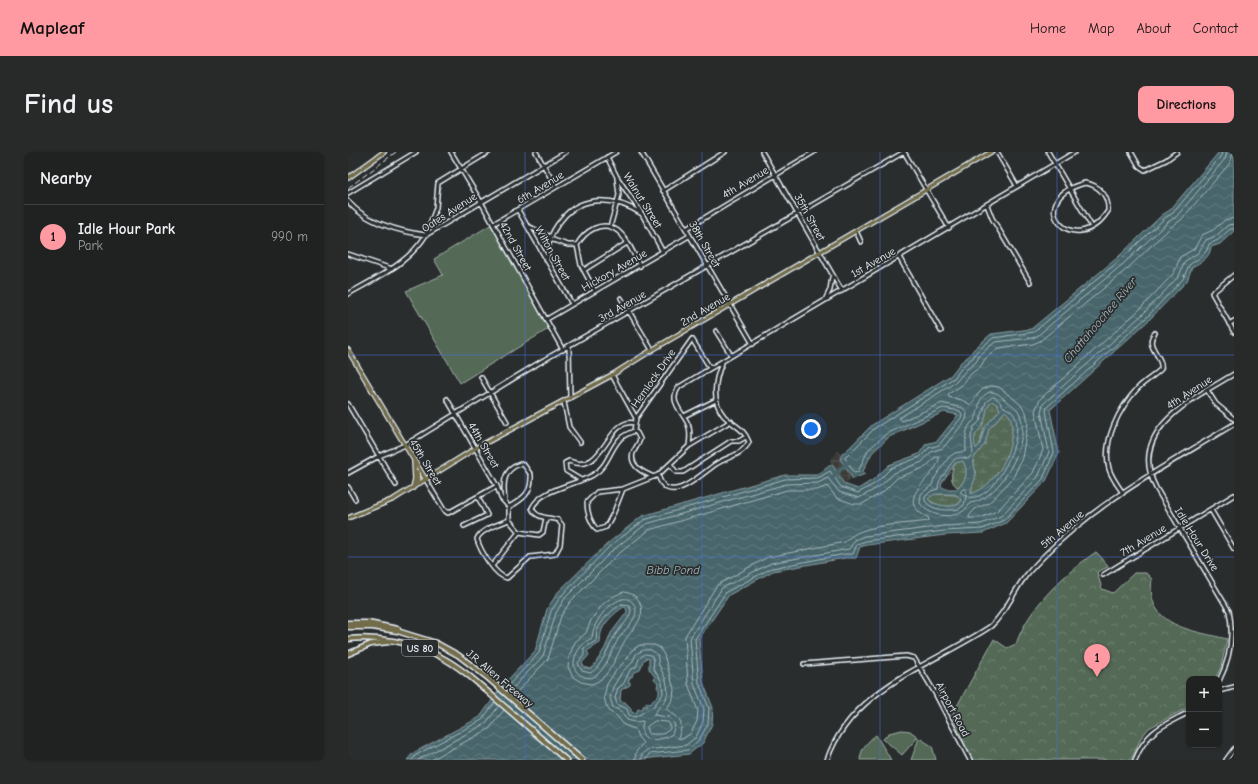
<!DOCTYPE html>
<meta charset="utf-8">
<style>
:root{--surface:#202222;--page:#282a2a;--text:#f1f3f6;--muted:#a2a4a5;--line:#3d3f40;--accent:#ff9aa2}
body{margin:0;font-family:"Comic Neue",sans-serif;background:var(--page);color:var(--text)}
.controls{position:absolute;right:12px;bottom:12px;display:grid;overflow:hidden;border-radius:8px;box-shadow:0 1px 3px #0004}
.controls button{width:36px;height:36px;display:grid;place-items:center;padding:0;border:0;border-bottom:1px solid var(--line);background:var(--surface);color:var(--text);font:20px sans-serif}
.you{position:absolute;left:463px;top:277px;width:14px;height:14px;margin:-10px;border:3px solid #fff;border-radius:50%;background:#1a73e8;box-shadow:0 0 0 6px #1a73e833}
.badge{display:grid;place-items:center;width:26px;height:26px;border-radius:50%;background:var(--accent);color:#111;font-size:13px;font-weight:700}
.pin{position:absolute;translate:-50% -33px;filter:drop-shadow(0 1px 2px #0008)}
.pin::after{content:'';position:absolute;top:21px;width:14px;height:12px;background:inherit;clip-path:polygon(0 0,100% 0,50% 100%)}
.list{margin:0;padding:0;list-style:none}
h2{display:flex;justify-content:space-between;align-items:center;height:52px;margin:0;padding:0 16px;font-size:17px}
h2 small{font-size:13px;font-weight:400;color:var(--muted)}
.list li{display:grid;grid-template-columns:26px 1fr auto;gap:12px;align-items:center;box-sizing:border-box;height:64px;padding:0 16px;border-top:1px solid var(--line)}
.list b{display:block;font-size:15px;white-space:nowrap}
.list p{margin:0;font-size:13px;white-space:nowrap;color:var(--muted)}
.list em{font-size:13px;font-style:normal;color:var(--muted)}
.map{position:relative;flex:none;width:886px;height:608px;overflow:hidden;border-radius:8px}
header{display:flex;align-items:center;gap:24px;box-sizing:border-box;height:56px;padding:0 20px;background:var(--accent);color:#111}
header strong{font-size:19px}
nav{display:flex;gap:22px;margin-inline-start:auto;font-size:14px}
.intro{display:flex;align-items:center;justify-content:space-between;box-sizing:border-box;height:96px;padding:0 24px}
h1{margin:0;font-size:28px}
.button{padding:10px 18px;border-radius:8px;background:var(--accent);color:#111;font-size:14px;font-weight:700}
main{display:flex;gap:24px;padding:0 24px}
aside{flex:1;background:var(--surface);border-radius:8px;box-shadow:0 1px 3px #0004}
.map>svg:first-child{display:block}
.industrial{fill:url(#industrial-grid)}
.grass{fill:#546a56;stroke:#9eaea7}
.wetland{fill:url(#wetland-marsh);stroke:#9eaea7}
.park{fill:url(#park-crowns);stroke:#9eaea7}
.water{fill:url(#water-waves);stroke:#879da3;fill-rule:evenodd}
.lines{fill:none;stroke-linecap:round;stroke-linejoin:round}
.shore{stroke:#a8b9c0;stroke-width:1}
.river{stroke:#47656b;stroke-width:4.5}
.minor-casing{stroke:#e8f1f8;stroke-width:6}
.major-casing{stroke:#e8f1f8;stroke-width:6}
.highway-casing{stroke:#e8f1f8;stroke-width:7}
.minor{stroke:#2a2d2e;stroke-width:3}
.major{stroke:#726c4b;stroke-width:3.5}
.highway{stroke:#726c4b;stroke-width:4}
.rail{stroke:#e8f1f8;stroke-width:1;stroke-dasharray:6 3;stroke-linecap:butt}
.grid{fill:none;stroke:#466fde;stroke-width:1;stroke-opacity:0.55}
.labels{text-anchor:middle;stroke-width:3.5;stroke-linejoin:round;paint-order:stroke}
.shield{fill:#2a2d2e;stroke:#afb6bb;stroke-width:1}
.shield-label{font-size:10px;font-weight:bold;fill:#e8f1f8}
.street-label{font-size:11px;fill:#e8f1f8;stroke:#2a2d2e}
.water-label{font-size:12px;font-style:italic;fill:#a8b9c0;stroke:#2a2d2e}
</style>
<header>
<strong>Mapleaf</strong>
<nav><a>Home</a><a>Map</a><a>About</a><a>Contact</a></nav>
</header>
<div class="intro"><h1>Find us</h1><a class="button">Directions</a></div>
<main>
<aside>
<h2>Nearby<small></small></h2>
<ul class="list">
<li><span class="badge">1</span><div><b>Idle Hour Park</b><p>Park</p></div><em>990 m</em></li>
</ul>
</aside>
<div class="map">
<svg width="886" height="608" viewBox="0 0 886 608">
<defs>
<pattern id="industrial-grid" width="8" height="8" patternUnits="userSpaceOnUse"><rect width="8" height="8" fill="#3c3a37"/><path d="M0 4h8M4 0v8" fill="none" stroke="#585755"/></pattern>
<pattern id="wetland-marsh" width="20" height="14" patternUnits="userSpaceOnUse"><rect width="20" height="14" fill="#546a56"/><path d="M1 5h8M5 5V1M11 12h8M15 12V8" fill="none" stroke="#6d806f"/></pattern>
<pattern id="park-crowns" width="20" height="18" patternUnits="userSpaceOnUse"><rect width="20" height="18" fill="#546a56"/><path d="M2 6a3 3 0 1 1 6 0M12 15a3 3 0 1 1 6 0" fill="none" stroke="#6d806f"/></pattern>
<pattern id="water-waves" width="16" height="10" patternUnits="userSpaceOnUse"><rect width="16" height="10" fill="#47656b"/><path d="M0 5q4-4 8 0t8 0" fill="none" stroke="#627c81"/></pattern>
</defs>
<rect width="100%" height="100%" fill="#2a2d2e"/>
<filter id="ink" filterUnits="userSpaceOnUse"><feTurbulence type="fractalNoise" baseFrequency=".025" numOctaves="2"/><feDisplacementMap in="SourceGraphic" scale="8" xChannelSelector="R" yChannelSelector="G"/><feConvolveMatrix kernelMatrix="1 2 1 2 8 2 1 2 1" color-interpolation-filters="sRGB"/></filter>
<g filter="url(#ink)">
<path class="industrial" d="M490,299L493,303L492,307L505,327L496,332L482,309Z"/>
<path class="grass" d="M144,72L202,176L112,231L58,139L95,123L86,107Z
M554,578L562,579L570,585L554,603L535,587L541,581Z
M528,583L543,608H512C513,596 519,590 528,583Z
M571,586L584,594L588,608H563Z"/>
<path class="wetland" d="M644,249L650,253L652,258C645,266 637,273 634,283C632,289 633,294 627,297C623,281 631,281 636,270C639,262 637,255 644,249Z
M657,259C672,268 660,307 651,319C644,329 635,338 623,342V338L628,323L625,307L637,292L641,277Z
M615,309C620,318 619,330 609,335C601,329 603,320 607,311Z
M585,342L607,343L613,346L612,351C604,357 587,354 580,347Z"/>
<path class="park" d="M748,400L754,406L760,415L749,420L754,437L765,441L786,421H798L804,427C797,475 844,478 879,487L873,515L867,527H841V555L801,576L793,586L783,608H622L604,563L646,487L659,496L668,492C680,456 717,421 748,400Z"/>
<path class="water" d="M871,0H886V79L872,92L863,95C862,106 853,110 844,115L839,129L801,168L702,258L711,301L698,329L658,371L635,381L597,383L519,393L512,395L508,406H497L425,419L381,443L351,487L355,530L365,556L364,572L355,591L341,602L285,608H59L65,601L132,565L155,533L187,499L199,457L210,440L259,392L294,364L437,323H469L484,312L496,332L510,337L526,327L541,313L571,302L578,292L589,289L610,263L596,260L541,285L524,301L515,319L517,322L505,327L492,307L495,300H497L524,273L603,223L613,210L622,203L625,198L643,182L683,177L769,106L814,63L822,58ZM644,249L650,253L652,258L637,275L632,292L628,297C623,281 631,281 636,270C639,262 637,255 644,249ZM657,259C672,268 660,307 651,319C644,329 635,338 623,342V338L628,323L625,307L637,292L641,277ZM615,309C621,320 618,331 608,337H598L594,335L593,332L607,311ZM589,342H607L613,347L612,351C605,357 593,353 584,351L580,347L585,343ZM276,455L278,456L279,460L263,481L257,496L245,515L242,517L236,515L234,511L241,503L239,499L252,491C253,488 252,484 253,481C255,472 267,460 276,455ZM298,506L301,507V517L307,525L306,528L310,531L309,535L311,538V542L302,552L298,550L299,555L296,553L294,557H290L288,561L283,560V556L277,550L272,549L273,538L282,533V530H280L282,525H284L285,521L292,518L295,509Z"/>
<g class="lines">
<path class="shore" d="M885,0L882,11L833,68L823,75L779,117L692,189L685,192L650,196L637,207L633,214L623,222L613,234L600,242L601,245L614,248L623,253L630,242L635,237L643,234L651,235L672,252L678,260L680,271L674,306L665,326L641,351L627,357L621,364V366H632L649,359L685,321L695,298L687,259L692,247L791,158L826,121L832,105L846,97L854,83L865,78L877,68L886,66
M642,240C652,240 653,246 660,250C665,254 670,256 672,263C683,290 652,348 622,351C614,369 582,367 572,351L573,342L584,333L586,327L601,305L607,301L618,299C618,290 616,280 623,271C624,270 626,269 627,267C633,257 627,246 642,240Z
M645,245C652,247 652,252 656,255C661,258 665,259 667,265C677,286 644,356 618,344V337H615L612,340L618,344L616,353L611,357C600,359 585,359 577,349V345L583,339L590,337C590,328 594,326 599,318C605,308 608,303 620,307L625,301L623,284L626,275L632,269L638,250Z
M276,440C282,441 288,443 291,449C300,466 283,477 276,490C269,503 260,529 243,532L233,530L225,525L220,515L221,505L227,490L238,481L243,468L254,453L264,445Z
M274,447C278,446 282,447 285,451C295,463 277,477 271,486C264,497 256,523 243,526C215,524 226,494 244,486C245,470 259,452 274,447Z
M274,452L281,453L283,459C281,468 273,475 268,482C261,492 254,516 242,521L234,519L230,511L236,503V496L248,489C249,486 248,483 249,479C253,469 264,457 274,452Z
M296,498H303L309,502L311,513L318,528L320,539L318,547L305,563L321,565L327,573L324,582C317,587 296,593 294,579C293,575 295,572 295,569L287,570L279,568L274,560L265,555L262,546L265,535L274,520L284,511L288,502Z
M297,502L303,503L306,508L305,516L314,530L315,542L305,555L287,565L281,563L279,557L269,552L267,546L270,536L276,531L282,518L288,515L291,507Z
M157,537L191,501L203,459L214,443L261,395L296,368L437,327L470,326L482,319L493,335L510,341L528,331L543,316L572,305L581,296L591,293L613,266L614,262L612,259L595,256L538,282L520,298L510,320L506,321L497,306L527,276L606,226L616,213L625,206L628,200L645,186L686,180L772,108L817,66L825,61L873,4L874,0
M161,540L195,504L208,461L217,446L265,398L298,372L438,332L470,331L480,326L491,340L511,346L531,335L546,321L574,310L583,300L595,296L618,268L619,261L615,256L594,251L554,269L551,266L608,230L619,217L628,210L632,203L647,190L684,186L689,184L775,112L820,70L828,65L877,7L879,0
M165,544L200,507L213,464L222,450L269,403L301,378L439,338H469L479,334L489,346L506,352H514L535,340L549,326L578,315L587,305H591C592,324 540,347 581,366L580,369C556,373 512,371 497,390L420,405L369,433L337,484L340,532L350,559L349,569L343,581L335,587L330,586C337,569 332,566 318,557L325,547L326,537L316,503L312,496L306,493H292L283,499L279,507L269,517L259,532L256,545L258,553L262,560L269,564L276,573L287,577L290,585L295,591L288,600L287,608
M307,569L320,570L322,573V577L315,582H301L299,575Z
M64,608L68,603L134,568L147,550
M70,608L137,572L151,554
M83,608L141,577L156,558
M293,608L294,602L299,598L338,593L348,585L355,570L356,557L346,532L342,486L374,436L423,411L501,397L507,388L517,384L596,374L633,372L653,364L690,325L701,300L693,260L695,252L795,162L831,124L837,109L850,101L858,88L868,84L880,73L886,72
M298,608L301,602L340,598L351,588L360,572L361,556L351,531L347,487L378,440L424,416L497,402H505L509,392L518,389L596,379L634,377L656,368L695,327L706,300L698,259L699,255L799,165L835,127L841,113L853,105L859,98L861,92L870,88L882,77H886"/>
<path class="river" d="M486,324L500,310"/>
<g class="minor-casing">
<path id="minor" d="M103,0L133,50L215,198
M188,0L208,35
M293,0L405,192
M414,0L494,139
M556,0L601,76
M649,0L669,34
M700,0L744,75
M783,0L791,14L797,18L818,8L829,0
M259,5L269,25L294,62L315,100
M737,31C752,33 761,45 760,59C726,111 672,48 737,31Z
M315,39L377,0
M0,41L68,0
M0,49C16,70 53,80 78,83L88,56L90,31L141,0
M639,53L644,66L682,130
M170,58L224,152
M145,72L268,0
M180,74L202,85V87L220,93H229
M262,75L271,43L269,26
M338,77L466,0
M508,79L513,90
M0,102L44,117
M551,105L593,179
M199,109C200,102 200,95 202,88C204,80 209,73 214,67C235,41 269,46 294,62
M236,118L279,91
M886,123L864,141L886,180
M247,139L233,113L229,93C237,79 254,67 270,79C280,87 286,103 292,114
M0,142C28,126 60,112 78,83L218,0
M273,146L304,198
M477,148L482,138L484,125
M199,167L341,84
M881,172L886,169
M368,179L383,203
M221,195L222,246
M264,223L288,266
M133,225L159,270
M859,238L868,252L886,267
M99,247L149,334L153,346L161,355
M216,250L221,275L232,290
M0,252L48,333
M336,264L368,248
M286,279L288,266L344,187L362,216
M286,279L289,281L292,287C291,292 287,296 285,301C281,314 296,321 306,325
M341,294C342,287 343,279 340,272C334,259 320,249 331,235L727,0
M322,312L328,320H335L383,289H391L398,285
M0,321L31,304L57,293L189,212L556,0
M310,323C320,357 354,321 368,312C378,305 395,303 401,290C395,275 386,274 376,264C363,249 367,227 374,211
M78,328L96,358L100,361L149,334
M233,328L218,319L217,311L221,309C257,324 258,265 287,271
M0,335L7,347
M275,337L310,323L341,294L383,269
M275,337L266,360L258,375L249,378C242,370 239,361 239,350L249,340Z
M775,341C770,334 764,326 761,317C754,289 771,256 790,236C797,229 806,224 813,217C816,204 795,194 807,181
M157,349C155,333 154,318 172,312L176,313L183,323C184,341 175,347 161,355
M161,355V368L171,380L191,383L195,380L198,366
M863,358L886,397
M161,368C152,372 133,377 129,387C132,398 147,424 159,426L182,405L207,402L212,393L214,373L210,368C201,365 188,367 184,356C192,337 228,333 245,323C260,314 261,299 272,287C276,283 281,281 286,279
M116,374L139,363L130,345
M144,414L171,380
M755,423L886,343
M456,512L558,504L566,506L587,541L622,608
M871,529C882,507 886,483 881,459L808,336C778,278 846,246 886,222
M871,539L886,535
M479,608C504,535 585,513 643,474C657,461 663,445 674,429C680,420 688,412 696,404C750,349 821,312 886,272
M787,608C799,578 815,574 841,560
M878,608L886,597"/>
</g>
<g class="major-casing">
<path id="major" d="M0,26L36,0
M0,198L78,328
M69,320L70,332
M65,336L67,327L66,309
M0,366L46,347L128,296L264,223L304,198L643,0"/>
</g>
<g class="highway-casing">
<path id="highway" d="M0,471H20L50,477
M0,475H24L49,479L88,491L110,503L140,526L234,608
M0,487C30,484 64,490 91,504C113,515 131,532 149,548C172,568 195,588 218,608
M0,502L23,492L41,490"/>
</g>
<use href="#minor" class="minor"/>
<use href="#major" class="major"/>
<use href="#highway" class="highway"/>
<path class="rail" d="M0,36L48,0"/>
</g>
</g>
<path class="grid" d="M177,0V608M354,0V608M532,0V608M709,0V608M0,203H886M0,405H886"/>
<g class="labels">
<rect class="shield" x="54" y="488" width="36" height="16" rx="3"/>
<g class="shield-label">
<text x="72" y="500">US 80</text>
</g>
<g class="street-label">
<text transform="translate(397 30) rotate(-31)" y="4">4th Avenue</text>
<text transform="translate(192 35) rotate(-31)" y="4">6th Avenue</text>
<text transform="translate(295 48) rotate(58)" y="4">Walnut Street</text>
<text transform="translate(101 60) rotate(-33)" y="4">Oates Avenue</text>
<text transform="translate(462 65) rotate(61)" y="4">35th Street</text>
<text transform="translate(357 92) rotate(60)" y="4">38th Street</text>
<text transform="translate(168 94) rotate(61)" y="4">42nd Street</text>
<text transform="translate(205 101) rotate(61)" y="4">Wilton Street</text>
<text transform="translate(525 110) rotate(-30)" y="4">1st Avenue</text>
<text transform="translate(266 118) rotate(-30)" y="4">Hickory Avenue</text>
<text transform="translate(274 154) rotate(-30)" y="4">3rd Avenue</text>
<text transform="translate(357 157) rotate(-30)" y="4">2nd Avenue</text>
<text transform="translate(305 226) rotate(-55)" y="4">Hemlock Drive</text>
<text transform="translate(841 240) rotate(-33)" y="4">4th Avenue</text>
<text transform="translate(136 293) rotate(60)" y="4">44th Street</text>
<text transform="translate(78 310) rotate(59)" y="4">45th Street</text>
<text transform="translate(714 377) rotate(-40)" y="4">5th Avenue</text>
<text transform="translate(849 387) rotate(58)" y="4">Idle Hour Drive</text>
<text transform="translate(795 388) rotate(-31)" y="4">7th Avenue</text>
<text transform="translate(152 526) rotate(40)" y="4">J.R. Allen Freeway</text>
<text transform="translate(605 557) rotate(62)" y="4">Airport Road</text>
</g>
<g class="water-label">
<text transform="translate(752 168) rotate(-50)" y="4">Chattahoochee River</text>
<text x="325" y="422">Bibb Pond</text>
</g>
</g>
</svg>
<div class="controls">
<button>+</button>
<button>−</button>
</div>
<div class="you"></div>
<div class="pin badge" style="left:749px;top:525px">1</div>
</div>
</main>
